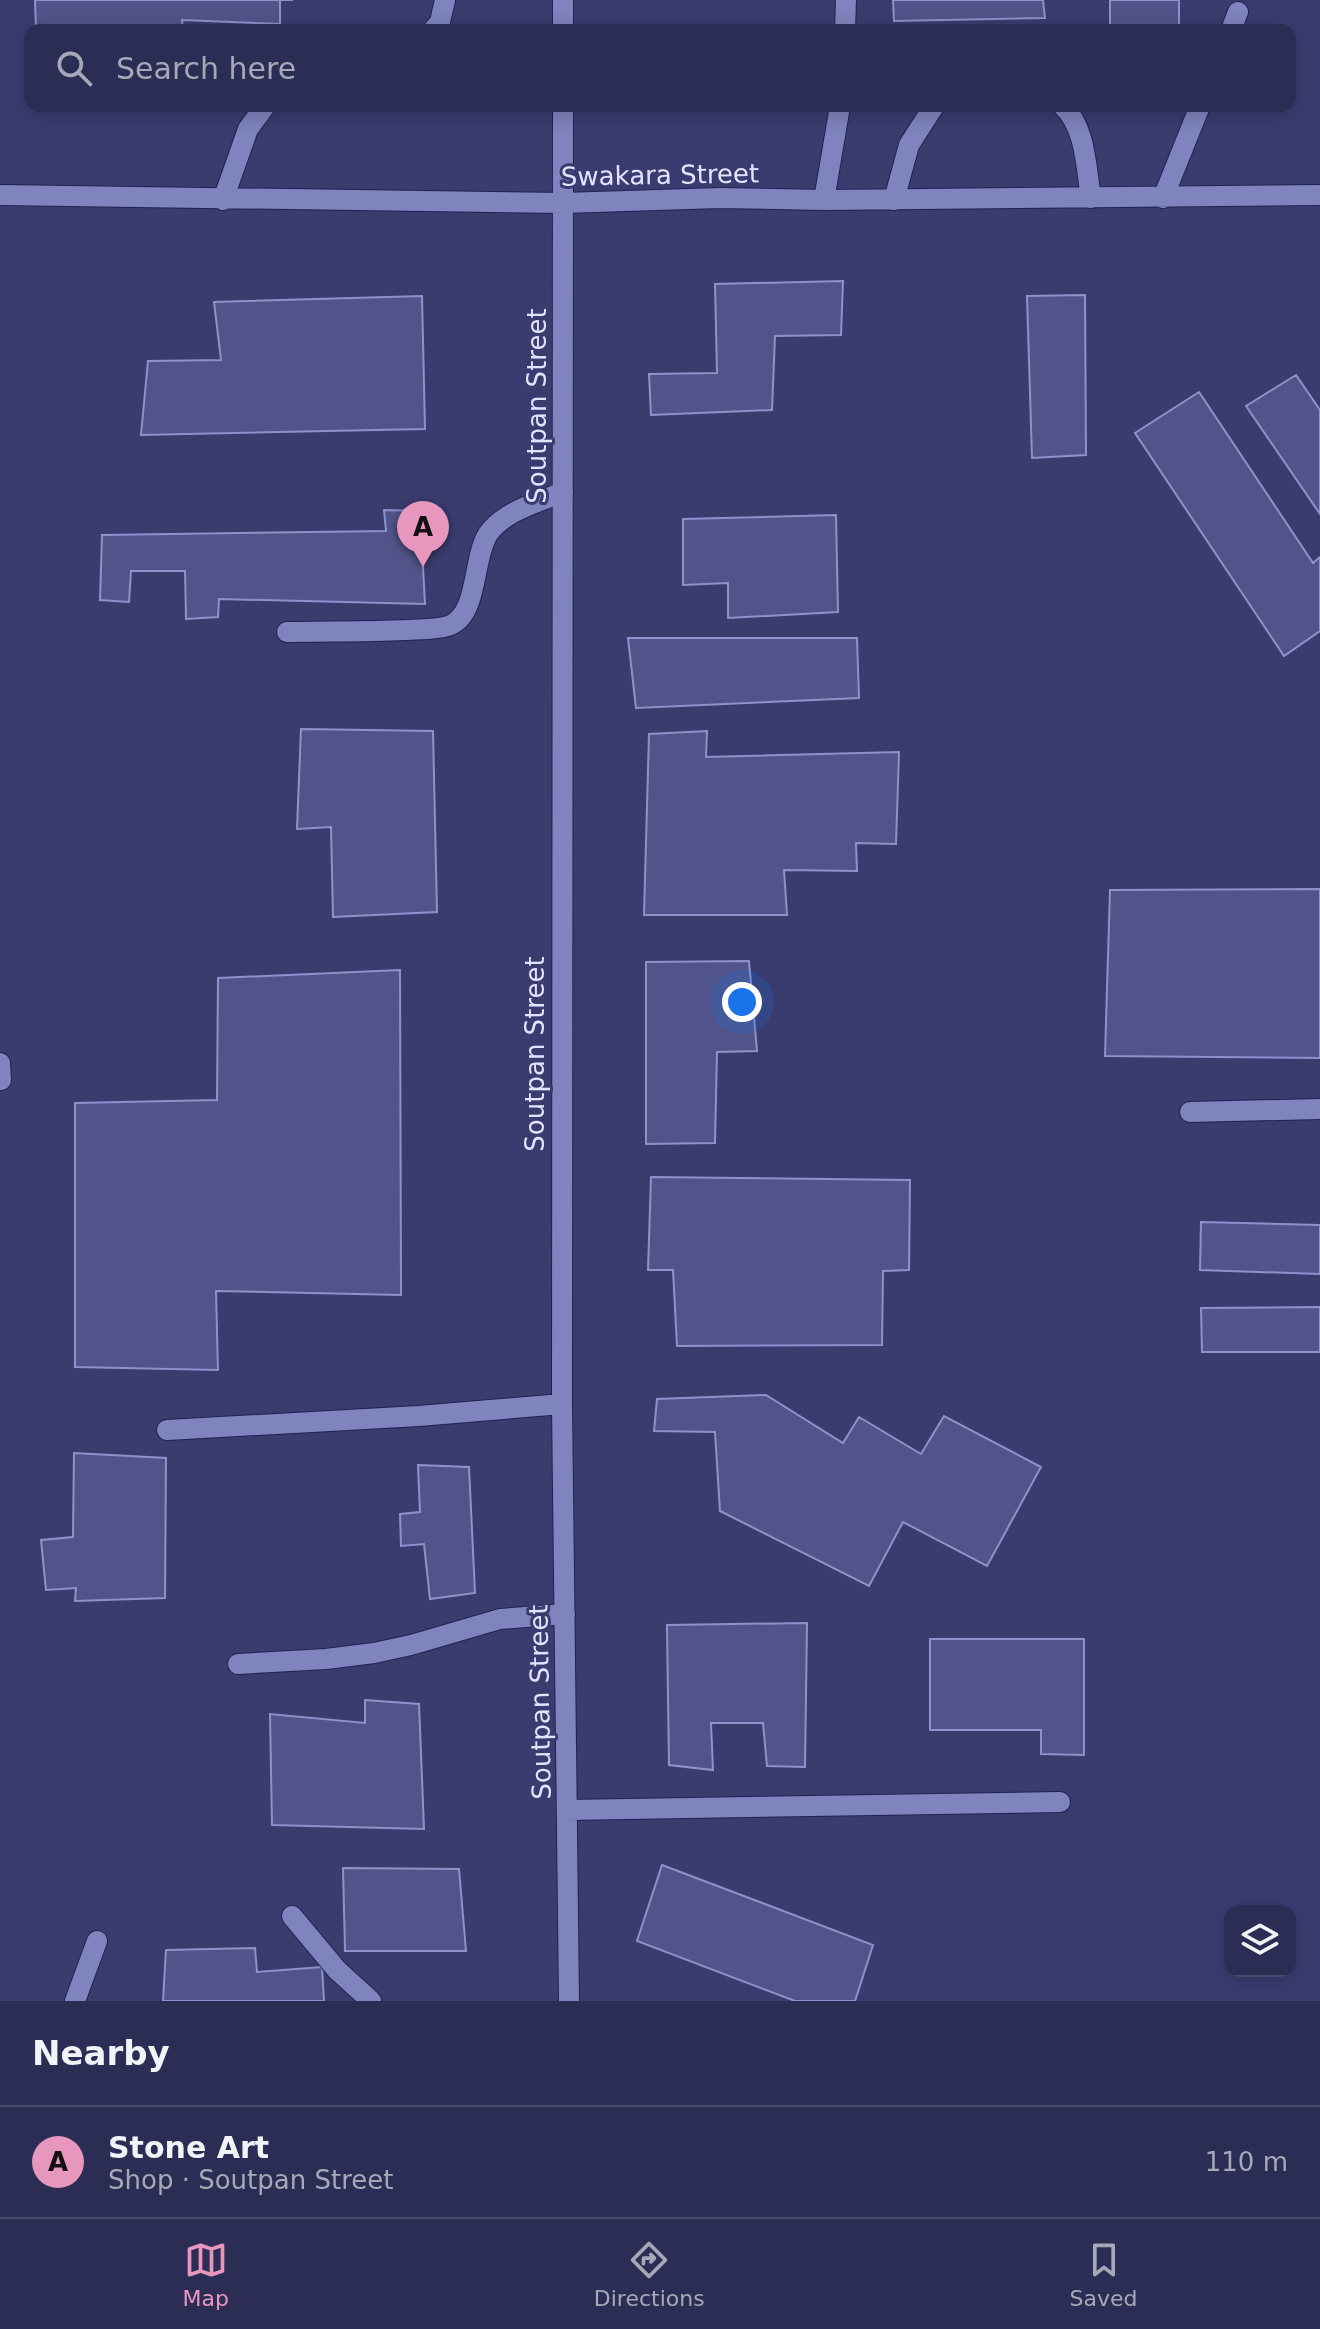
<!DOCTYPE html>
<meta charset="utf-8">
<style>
:root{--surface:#2c2d54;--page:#38395e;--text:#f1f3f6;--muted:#a6a8b8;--line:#48496b;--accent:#e797bd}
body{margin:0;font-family:"DejaVu Sans",sans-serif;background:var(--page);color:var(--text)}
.controls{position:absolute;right:24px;bottom:24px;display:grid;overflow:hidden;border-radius:16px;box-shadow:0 4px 20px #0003}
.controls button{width:72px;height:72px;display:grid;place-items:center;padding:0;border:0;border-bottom:2px solid var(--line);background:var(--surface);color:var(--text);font:40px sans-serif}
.you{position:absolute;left:742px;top:1002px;width:28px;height:28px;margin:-20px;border:6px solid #fff;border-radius:50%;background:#1a73e8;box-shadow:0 0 0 12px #1a73e833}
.badge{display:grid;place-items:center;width:52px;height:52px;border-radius:50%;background:var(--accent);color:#111;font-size:26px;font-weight:700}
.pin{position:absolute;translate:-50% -66px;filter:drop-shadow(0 2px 4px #0008)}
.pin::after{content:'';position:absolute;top:42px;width:28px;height:24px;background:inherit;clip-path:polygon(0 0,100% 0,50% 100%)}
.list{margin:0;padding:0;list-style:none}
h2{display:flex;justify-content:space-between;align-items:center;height:104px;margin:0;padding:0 32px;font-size:34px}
h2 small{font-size:26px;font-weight:400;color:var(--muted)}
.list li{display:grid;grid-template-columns:52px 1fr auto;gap:24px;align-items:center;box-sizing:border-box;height:112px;padding:0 32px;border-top:2px solid var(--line)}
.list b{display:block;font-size:30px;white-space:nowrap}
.list p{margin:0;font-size:26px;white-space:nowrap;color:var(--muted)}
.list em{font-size:26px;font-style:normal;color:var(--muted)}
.icon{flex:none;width:44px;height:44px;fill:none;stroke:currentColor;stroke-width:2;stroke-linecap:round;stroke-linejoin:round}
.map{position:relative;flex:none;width:1320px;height:2001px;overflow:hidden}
.search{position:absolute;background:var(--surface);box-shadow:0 4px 20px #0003;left:24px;right:24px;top:24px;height:88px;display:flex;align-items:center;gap:20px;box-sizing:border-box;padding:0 28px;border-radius:16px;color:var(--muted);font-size:30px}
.sheet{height:216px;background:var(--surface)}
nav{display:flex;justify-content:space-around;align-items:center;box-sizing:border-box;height:112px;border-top:2px solid var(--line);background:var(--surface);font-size:22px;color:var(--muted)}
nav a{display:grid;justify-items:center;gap:4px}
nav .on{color:var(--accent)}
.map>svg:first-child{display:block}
.building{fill:#51548a;stroke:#8d92cd;stroke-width:2}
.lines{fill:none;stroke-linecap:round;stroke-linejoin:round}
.minor-casing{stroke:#222152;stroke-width:22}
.minor{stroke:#7f84be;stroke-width:20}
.labels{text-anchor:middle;stroke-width:6;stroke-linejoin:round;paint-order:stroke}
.street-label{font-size:26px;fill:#e1e4fe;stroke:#3a3c70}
</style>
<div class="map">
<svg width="1320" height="2001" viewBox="0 0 1320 2001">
<rect width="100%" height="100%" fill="#3a3c70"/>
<path class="building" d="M35,0H293H280V24L182,20L183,30H36Z
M893,0H1043L1045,18L894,21Z
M1110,0H1179V30H1110Z
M843,281L841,335L775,336L772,410L651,415L649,374L717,373L715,284Z
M1085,295L1086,455L1032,458L1027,296Z
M422,296L425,429L141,435L148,361L221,360L214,302Z
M1296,375L1320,410V514L1246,406Z
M1199,392L1313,563L1320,557V631L1284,656L1135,433Z
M384,510L420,511L425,604L219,599L218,617L186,619L185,571H131L129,602L100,600L102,535L386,531Z
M836,515L838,612L728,618V583L683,585V519Z
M628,638H857L859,698L636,708Z
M301,729L433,731L437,912L333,917L331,827L297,829Z
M707,731L706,757L899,752L896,844L856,843L857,871L784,870L787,915H644L649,734Z
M1320,889V1058L1105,1056L1110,890Z
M749,961L757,1051L717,1052L715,1143L646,1144V962Z
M400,970L401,1295L216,1291L218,1370L75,1367V1103L217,1100L218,978Z
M651,1177L910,1180L909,1270L883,1271L882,1345L677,1346L673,1270H648Z
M1201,1222L1320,1225V1274L1200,1270Z
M1320,1307V1352H1202L1201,1308Z
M766,1395L843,1443L859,1417L921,1454L944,1416L1041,1467L987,1566L903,1522L869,1586L720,1511L715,1432L654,1431L657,1399Z
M74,1453L166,1458L165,1598L75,1601L76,1588L46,1590L41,1540L73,1537Z
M418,1465L469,1467L475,1593L430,1599L424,1544L401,1546L400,1514L420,1512Z
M807,1623L805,1767L767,1766L763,1723H711L713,1770L669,1765L667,1625Z
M930,1639H1084V1755L1041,1754V1730H930Z
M365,1700L419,1704L424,1829L272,1825L270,1714L365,1723Z
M662,1865L873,1945L855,2001H795L637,1941Z
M343,1868L459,1869L466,1951H345Z
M255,1948L257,1972L322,1967L324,2001H163L166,1950Z"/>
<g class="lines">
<g class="minor-casing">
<path id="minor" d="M563,0V30
M433,30L440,22L445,0
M845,30L846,0
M1231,30L1238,12
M563,106L562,1404L569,2001
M1063,106C1086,128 1086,168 1091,198
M0,195L563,203L720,198L824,200L1320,195
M1163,198L1200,106
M223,200L248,129L265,106
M824,200L840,106
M894,200L909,145L934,106
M287,632C326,631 366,632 405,630C418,629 435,630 448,626C479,616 472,559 488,534C504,511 539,502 563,492
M0,1063L1,1080
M1190,1112L1320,1109
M167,1430L419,1416L562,1404
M238,1664L326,1659L374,1653L411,1645L500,1619L565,1614
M567,1810L1060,1802
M292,1916L337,1970L371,2001
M75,2001L97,1941"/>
</g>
<use href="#minor" class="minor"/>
</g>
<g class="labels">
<g class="street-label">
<text transform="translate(660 175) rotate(-1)" y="9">Swakara Street</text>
<text transform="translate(537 406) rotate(-90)" y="9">Soutpan Street</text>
<text transform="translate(535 1054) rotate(-90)" y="9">Soutpan Street</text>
<text transform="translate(540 1702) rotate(-91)" y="9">Soutpan Street</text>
</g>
</g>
</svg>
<div class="controls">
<button><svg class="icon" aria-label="layers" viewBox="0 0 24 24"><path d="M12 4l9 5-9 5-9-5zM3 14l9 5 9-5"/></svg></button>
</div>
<div class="you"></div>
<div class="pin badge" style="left:423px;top:567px">A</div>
<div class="search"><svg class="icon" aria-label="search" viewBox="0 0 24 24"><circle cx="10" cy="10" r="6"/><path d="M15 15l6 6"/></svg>Search here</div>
</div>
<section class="sheet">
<h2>Nearby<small></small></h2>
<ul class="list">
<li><span class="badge">A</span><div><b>Stone Art</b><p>Shop · Soutpan Street</p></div><em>110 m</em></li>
</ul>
</section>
<nav>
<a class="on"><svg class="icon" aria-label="map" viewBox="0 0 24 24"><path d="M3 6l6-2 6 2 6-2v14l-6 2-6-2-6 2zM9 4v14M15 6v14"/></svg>Map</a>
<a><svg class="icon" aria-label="directions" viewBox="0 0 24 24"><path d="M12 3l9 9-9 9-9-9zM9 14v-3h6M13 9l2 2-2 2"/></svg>Directions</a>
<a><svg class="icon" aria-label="saved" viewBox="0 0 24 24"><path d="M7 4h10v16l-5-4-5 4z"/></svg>Saved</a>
</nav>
